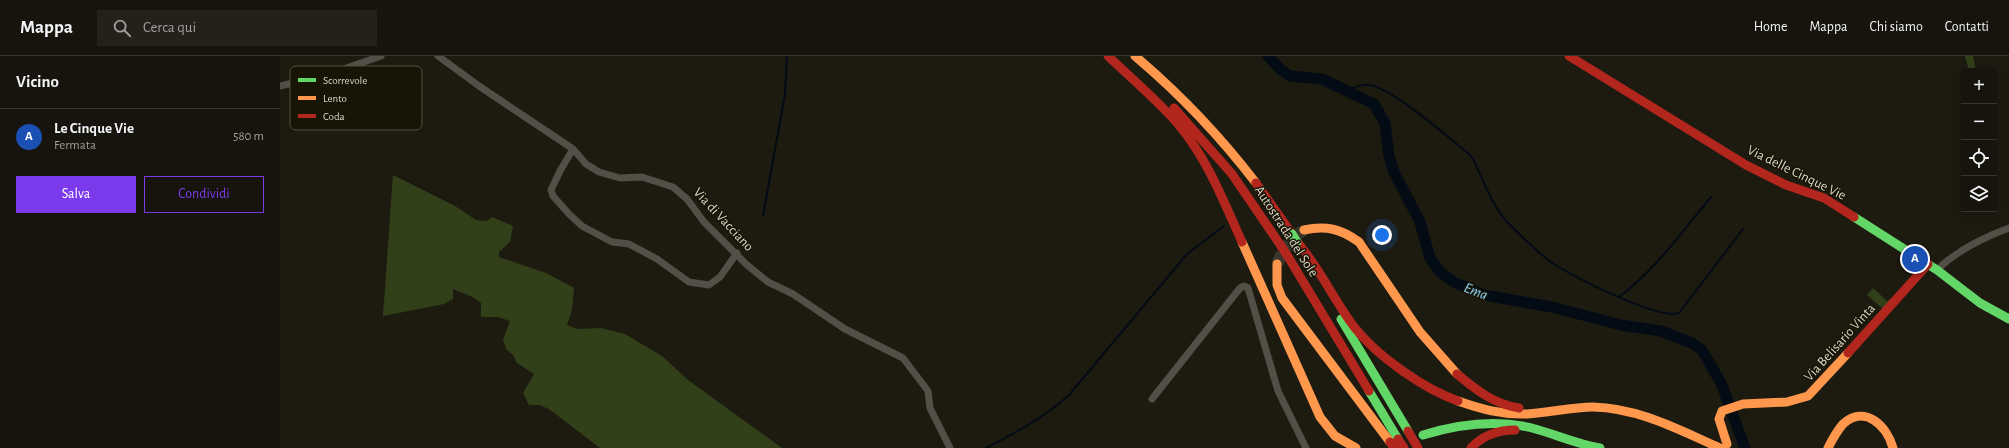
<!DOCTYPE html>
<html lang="it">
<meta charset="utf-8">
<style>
:root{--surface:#16140c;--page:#23211a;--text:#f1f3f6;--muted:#9e9e9d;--line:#35332d;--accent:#7c3aed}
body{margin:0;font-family:"Alegreya Sans",sans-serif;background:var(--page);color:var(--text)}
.controls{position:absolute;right:12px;top:12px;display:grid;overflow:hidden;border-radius:0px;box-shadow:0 2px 10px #0003}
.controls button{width:36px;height:36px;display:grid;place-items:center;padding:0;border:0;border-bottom:1px solid var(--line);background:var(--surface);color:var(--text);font:20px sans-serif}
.you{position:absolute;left:1102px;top:179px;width:14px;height:14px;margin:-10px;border:3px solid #fff;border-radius:50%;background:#1a73e8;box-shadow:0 0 0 6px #1a73e833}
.badge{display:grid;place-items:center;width:26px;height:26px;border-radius:50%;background:var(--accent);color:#fff;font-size:13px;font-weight:700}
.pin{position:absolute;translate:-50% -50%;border:2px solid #fff;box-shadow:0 1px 4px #0006}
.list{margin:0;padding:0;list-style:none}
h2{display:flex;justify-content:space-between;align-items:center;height:52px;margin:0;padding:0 16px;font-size:17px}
h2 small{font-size:13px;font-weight:400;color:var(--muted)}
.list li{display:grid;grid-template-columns:26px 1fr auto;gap:12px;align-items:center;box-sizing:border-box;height:56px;padding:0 16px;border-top:1px solid var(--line)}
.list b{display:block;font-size:15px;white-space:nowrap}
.list p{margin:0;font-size:13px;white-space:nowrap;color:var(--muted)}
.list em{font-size:13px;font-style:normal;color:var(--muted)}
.actions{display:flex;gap:8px;padding:12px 16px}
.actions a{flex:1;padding:9px 0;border:1px solid var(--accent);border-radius:0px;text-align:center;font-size:14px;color:var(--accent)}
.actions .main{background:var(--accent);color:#fff}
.icon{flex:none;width:22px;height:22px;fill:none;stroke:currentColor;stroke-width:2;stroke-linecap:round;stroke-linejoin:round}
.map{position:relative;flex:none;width:1729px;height:392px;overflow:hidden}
header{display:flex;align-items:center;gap:24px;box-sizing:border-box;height:56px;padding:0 20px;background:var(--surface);border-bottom:1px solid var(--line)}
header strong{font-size:19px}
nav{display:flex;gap:22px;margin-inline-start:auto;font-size:14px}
.search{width:280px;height:36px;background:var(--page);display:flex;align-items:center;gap:10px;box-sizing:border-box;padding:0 14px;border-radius:0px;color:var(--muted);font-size:15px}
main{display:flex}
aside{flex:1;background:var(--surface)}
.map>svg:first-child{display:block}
.green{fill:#32401a}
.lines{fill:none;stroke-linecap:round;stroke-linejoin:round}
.stream{stroke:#030b14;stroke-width:2}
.river{stroke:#030b14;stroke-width:11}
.highway-tunnel{stroke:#39362c;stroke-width:12;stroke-dasharray:12 6;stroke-linecap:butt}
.street{stroke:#534f47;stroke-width:7}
.fast{stroke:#63d668;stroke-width:9}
.slow{stroke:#ff974d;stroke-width:9}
.jam{stroke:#b3261e;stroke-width:9}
.fast-bridge{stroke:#63d668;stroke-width:9}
.jam-bridge{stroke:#b3261e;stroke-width:9}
.labels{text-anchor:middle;stroke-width:3;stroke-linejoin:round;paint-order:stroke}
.street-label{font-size:14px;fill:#d9d6ca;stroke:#191504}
.water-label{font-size:15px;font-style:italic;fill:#89cdf6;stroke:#191504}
.key{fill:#191504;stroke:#534f3f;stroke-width:1}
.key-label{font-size:11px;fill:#d9d6ca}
</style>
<header>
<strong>Mappa</strong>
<div class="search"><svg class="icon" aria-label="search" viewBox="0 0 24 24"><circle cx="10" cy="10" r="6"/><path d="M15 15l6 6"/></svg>Cerca qui</div>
<nav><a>Home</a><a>Mappa</a><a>Chi siamo</a><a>Contatti</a></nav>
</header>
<main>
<aside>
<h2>Vicino<small></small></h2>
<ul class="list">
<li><span class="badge" style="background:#1a4fb4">A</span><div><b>Le Cinque Vie</b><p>Fermata</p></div><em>580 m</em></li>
</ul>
<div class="actions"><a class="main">Salva</a><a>Condividi</a></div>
</aside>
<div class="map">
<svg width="1729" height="392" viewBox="0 0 1729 392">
<rect width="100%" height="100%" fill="#1d1a10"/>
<path class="green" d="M1685,0H1693L1696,15H1689Z
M113,119L175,150L196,164L207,165L212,161L233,170L230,186L219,196V201L266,217L294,232L292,254L287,269L297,273L321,272L345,278L382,300L408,324L502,392H320L269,353L259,349H249L243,337L254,318L237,307L233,299L226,293L223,283L230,265L218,261H201V247L193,241L173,233V243L164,248L103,260Z
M1593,232L1607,245L1610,243L1611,244L1603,253L1587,239Z"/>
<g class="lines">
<path class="stream" d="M1065,35C1073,32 1080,28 1089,29C1111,31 1169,82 1189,98L1193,103C1204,125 1211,148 1228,167C1241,180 1256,195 1271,206C1291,220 1378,264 1399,257L1463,173
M483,160L505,38L507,0
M1339,241C1377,212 1401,177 1431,141
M706,392C735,377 765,361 789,339L907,198L944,170"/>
<path class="river" d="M988,0L1001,14L1010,20L1042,23L1094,48L1105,67L1109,100L1114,116L1140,166L1150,202L1160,216L1174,226L1204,239L1272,251L1341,269L1381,275L1412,287L1422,294L1441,327L1465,392"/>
<path class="highway-tunnel" d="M997,208C1003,194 1011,182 1024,174"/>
<path class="street" d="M158,0L199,30L293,93L306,108L319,116L340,122L362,121L393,131L407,143L424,166L467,209L488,226L513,238L565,273L623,302L648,335L650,352L670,392
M0,30L55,16L101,0
M293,93L280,115L271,134L273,140L289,158L302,170L332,186L349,188L377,203L409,226L429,229L440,221L457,197
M1657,214C1677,194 1702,182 1729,172
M872,343L960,232L964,230L968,232L998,335L1026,392"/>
<path class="fast" d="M1574,161L1657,214L1700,247L1729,263
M1061,263L1128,375
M1089,335L1118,383
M1143,379C1179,368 1215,363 1252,372C1275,378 1296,388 1320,392"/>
<path class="slow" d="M855,0C900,38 940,80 976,127
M1024,174C1046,169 1061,173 1079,186L1140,276L1177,318
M962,186L1040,361L1055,380L1076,392
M997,208V229L1002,242L1110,386
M1178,345C1201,353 1222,359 1247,358C1269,357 1291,351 1313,351C1359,352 1399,374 1440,392
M1447,388L1439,363L1442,355L1463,348L1507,346L1528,340L1568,297
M1548,392C1552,384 1557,375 1563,368C1585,348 1607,370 1613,392"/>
<path class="jam" d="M828,0C851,22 877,44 898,68C927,102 944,146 962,186
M1289,0L1466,109L1506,129L1544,142L1574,161
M894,52L952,118L1001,190
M976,127L1012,178
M1017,186C1040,212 1054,245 1075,272C1097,300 1144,333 1178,345
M1007,199L1089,335
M1568,297L1648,208
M1177,318C1196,334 1214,348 1239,352
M1191,392C1203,379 1218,374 1235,374"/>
<path class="fast-bridge" d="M1012,178L1017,186"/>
<path class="jam-bridge" d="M1001,190L1007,199
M1128,375L1138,392
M1118,383L1124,392
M1110,386L1114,392"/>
</g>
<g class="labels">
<g class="street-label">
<text transform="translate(1517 116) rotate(26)" y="5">Via delle Cinque Vie</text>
<text transform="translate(444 163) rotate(47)" y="5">Via di Vacciano</text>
<text transform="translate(1007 175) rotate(57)" y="5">Autostrada del Sole</text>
<text transform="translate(1559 286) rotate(-48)" y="5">Via Belisario Vinta</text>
</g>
<g class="water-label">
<text transform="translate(1196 235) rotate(21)" y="5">Ema</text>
</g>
</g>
<rect x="10" y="10" width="132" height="64" rx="6" class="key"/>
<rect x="18" y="22" width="18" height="4" fill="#63d668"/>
<rect x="18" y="40" width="18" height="4" fill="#ff974d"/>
<rect x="18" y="58" width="18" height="4" fill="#b3261e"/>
<g class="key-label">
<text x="43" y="28">Scorrevole</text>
<text x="43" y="46">Lento</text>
<text x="43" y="64">Coda</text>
</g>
</svg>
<div class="controls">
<button>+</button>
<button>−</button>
<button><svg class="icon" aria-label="locate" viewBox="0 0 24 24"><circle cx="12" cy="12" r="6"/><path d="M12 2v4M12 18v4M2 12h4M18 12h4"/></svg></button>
<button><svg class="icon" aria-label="layers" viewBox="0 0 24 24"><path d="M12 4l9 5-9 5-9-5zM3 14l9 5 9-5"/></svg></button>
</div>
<div class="you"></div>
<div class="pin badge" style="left:1635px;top:203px;background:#1a4fb4">A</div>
</div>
</main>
